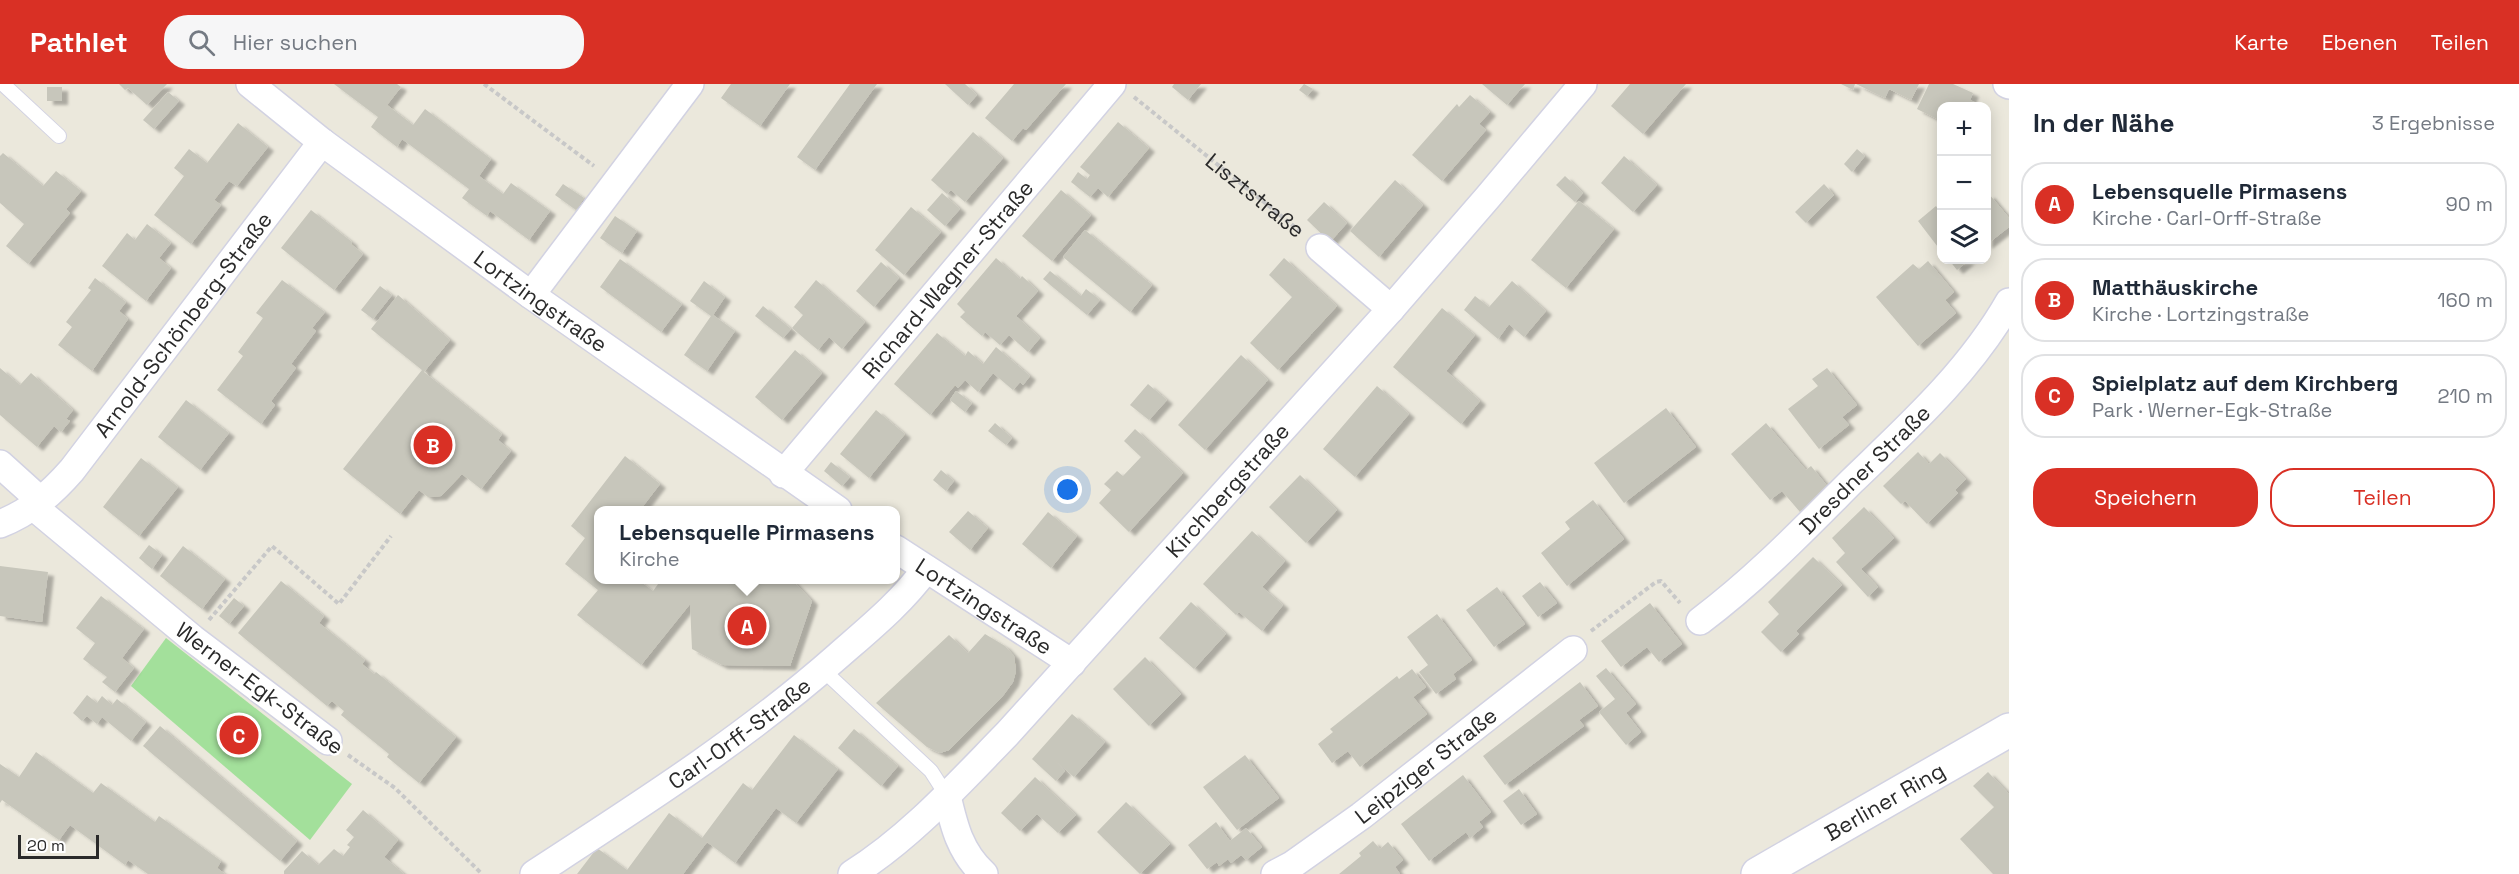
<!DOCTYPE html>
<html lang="de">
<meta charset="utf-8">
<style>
:root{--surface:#fff;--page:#f6f6f7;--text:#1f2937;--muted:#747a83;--line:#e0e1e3;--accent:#d93025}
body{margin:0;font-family:"Space Grotesk",sans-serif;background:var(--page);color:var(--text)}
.controls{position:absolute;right:18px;top:18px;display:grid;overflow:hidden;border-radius:12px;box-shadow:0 3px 15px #0003}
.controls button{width:54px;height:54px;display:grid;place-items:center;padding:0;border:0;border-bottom:2px solid var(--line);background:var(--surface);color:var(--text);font:30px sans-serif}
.scale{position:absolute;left:18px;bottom:15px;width:81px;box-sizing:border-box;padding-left:6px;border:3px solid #2a2a2a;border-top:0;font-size:16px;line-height:21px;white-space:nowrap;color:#2a2a2a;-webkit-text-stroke:4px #fff;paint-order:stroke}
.you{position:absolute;left:1068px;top:406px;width:21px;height:21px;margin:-15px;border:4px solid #fff;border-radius:50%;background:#1a73e8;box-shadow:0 0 0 9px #1a73e833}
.badge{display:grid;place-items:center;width:39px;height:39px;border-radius:50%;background:var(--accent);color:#fff;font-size:20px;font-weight:700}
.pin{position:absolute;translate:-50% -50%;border:3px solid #fff;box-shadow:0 2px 6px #0006}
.popup{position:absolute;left:594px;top:422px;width:306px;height:78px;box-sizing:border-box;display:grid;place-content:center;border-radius:12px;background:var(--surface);filter:drop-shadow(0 2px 4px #0005);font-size:20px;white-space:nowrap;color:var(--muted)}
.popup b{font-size:22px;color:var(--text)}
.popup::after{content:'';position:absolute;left:50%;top:100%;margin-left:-12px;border:12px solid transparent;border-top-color:var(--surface)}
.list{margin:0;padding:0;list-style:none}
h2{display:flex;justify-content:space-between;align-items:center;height:78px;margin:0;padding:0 24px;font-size:26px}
h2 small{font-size:20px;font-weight:400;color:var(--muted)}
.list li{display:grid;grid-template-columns:39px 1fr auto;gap:18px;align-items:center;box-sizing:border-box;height:84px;margin:0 12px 12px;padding:0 12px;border:2px solid var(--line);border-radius:24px}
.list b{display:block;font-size:22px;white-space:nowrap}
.list p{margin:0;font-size:20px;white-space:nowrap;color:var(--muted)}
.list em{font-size:20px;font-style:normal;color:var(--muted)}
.actions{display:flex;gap:12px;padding:18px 24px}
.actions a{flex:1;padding:14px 0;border:2px solid var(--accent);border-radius:24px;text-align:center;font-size:21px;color:var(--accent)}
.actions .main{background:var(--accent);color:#fff}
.icon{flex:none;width:33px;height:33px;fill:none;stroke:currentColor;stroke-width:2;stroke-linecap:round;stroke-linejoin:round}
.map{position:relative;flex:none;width:2009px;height:790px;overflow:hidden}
header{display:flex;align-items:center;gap:36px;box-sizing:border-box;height:84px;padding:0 30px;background:var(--accent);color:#fff}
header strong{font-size:28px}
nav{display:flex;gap:33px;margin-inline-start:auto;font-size:21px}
.search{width:420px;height:54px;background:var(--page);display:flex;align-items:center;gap:15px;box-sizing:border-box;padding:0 21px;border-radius:24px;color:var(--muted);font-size:22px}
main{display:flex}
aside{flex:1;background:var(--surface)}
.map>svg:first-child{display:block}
.green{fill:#a3e09b}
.building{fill:#c7c6bb;filter:url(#shadow)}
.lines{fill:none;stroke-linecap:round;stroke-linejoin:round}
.lane-casing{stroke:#d2d2e2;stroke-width:16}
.street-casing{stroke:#d2d2e2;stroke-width:30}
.secondary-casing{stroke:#d2d2e2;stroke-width:36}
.path{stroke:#c8c8c8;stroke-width:4;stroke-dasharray:4.5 3;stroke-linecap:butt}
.lane{stroke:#fff;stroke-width:14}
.street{stroke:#fff;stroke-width:27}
.secondary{stroke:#fff;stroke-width:33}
.labels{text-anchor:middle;stroke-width:5;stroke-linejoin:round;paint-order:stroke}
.street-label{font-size:22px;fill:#2a2a2a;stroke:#fff}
</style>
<header>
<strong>Pathlet</strong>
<div class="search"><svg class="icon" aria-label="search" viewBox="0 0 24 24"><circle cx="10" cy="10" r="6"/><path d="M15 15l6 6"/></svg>Hier suchen</div>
<nav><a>Karte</a><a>Ebenen</a><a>Teilen</a></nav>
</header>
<main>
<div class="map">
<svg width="2009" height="790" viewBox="0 0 2009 790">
<defs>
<filter id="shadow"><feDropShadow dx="6" dy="4" stdDeviation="1.5" flood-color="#0004"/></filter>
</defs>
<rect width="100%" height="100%" fill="#ebe8dc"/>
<path class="green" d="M166,554L352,700L310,756L131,602Z"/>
<path class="building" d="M119,0H167L147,21L128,4L125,6Z
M334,0H397L401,3L387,21L413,41L425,25L491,75L479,92L503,110L511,99L550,127L529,156L490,127L487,132L462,114L469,105L402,55L397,63L371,43L378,33Z
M731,0H790L760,42L721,14Z
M850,0H877L815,86L797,73Z
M945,0H965L977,11L968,21Z
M1014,0H1066L1026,46L1023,44L1012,57L985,34Z
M1174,0H1201L1188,16L1172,3Z
M1304,0L1313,5L1307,12L1299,6Z
M1482,0H1525L1507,21Z
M1630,0H1686L1643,50L1611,22Z
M1841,0H1855L1853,6Z
M1856,0H1919L1911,16L1889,5L1885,14Z
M1929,0H1953L1973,9L1970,16L1983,22H1941V37L1917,25Z
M47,3H62V17H47Z
M168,8L179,17L154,45L143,36Z
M1470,11L1490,28L1479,40L1486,46L1442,97L1412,71L1457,20L1459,23Z
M1118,38L1149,64L1108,113L1098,104L1090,113L1071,98L1078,88L1087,95L1090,91L1080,83Z
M238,39L268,63L237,102L229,97L214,116L221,121L191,160L154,131L184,92L174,84L189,65L207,79Z
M973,48L1003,74L965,118L951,106L947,110L931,96Z
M1857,65L1865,72L1852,88L1844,80Z
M3,69L43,102L56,87L81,107L66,125L70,129L28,180L6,162L24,140L0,119V72Z
M1624,72L1657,101L1633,128L1601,99Z
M1565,92L1583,109L1575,118L1556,101Z
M1395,96L1423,121L1379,173L1350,147Z
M563,100L584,114L576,126L555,111Z
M1824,100L1834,111L1806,139L1795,128Z
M1061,106L1091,131L1052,177L1022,152Z
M942,109L960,125L945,142L927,126Z
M1989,110L2009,134V143L1986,161V112Z
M1579,117L1614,145L1566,204L1531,176Z
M1324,118L1347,139L1330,158L1307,136Z
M1936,122L1941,129V167L1918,137Z
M911,123L941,148L904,191L875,166Z
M311,126L352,158L351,160L363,170L334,206L281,164Z
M615,132L637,147L622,169L600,154Z
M147,140L171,159L159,174L171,184L146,217L102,182L127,149L135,156Z
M1085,146L1152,201L1130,228L1063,173Z
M996,174L1020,195L1022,192L1038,207L1016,232L1040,254L1028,268L1009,251L1000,261L985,248L982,252L960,233L965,228L957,220Z
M1284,174L1337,222L1278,286L1250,259L1292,213L1269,191Z
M620,175L682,220L661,248L600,203Z
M1949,176H1969L1957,186Z
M1928,177L1954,208L1945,216L1956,229L1918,262L1876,213L1913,180L1919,185Z
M881,178L899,194L874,223L856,207Z
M1050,187L1081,212L1086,205L1100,216L1087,231L1043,195Z
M95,194L126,218L119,227L128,235L92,287L58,261L72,243L66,238L91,206L88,204Z
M282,196L325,228L312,244L316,247L291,280L296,284L271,317L275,321L261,340L217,306L243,272L238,268L263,234L256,229Z
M816,196L865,238L842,265L829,253L818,266L792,244L803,231L794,223Z
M704,197L725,213L713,231L735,247L707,287L684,271L711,232L690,217Z
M1512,197L1546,227L1524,253L1509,240L1498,255L1464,226L1475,212L1489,223Z
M380,202L392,211L373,235L361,226Z
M398,211L450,256L424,288L502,350L498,356L511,367L481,405L462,390L441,412L428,413L419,406L400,430L343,385L422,286L371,245Z
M763,222L791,245L783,254L755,232Z
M1442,224L1475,251L1446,287L1480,317L1461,340L1393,283Z
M937,249L965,272L968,267L983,280L996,263L1030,292L1023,301L1020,298L1013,306L993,289L978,308L965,296L958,304L955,301L930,331L894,300Z
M795,266L822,289L782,336L755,313Z
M1241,271L1268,296L1205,366L1178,341Z
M0,284L20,301L31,289L73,326L66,335L70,337L61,348L54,342L37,363L0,331Z
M1827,284L1857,321L1842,333L1849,341L1819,365L1788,325L1818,302L1812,295Z
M1148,300L1167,316L1149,336L1130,321Z
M1377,302L1409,330L1355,393L1323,365Z
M956,307L972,319L965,328L950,316Z
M186,316L229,349L200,386L158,353Z
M1666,324L1696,363L1624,419L1594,379Z
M876,326L905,350L869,394L840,370Z
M995,339L1012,354L1006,361L988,347Z
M1766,339L1806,386L1811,382L1828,403L1800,428L1782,407L1770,416L1731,370Z
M1135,345L1183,389L1129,448L1099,419L1111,406L1104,400L1117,387L1123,392L1141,373L1124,357Z
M1918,368L1929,380L1940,369L1966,395L1955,406L1958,409L1927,440L1905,417L1901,420L1883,402Z
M625,372L660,400L640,426H598V496H638L653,507L661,496H792L812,517L790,582L722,581L692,565L690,520L641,581L577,531L598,506L565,480L585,454L571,442Z
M141,374L178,403L139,452L103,423Z
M831,378L850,393L842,402L824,387Z
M941,386L954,397L946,407L933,396Z
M1300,391L1337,426L1306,459L1269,423Z
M1593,416L1624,455L1567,502L1541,469L1570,445L1565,438Z
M1864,423L1894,454L1861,485L1878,503L1868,513L1836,478L1845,469L1832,454Z
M968,427L988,444L970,466L949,448Z
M1048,428L1077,452L1051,484L1022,460Z
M1252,447L1285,477L1262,503L1283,521L1262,547L1239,528L1236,531L1203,500Z
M149,461L162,471L152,485L139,474Z
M183,462L225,495L202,525L160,492Z
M1813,473L1842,501L1796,547L1799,550L1781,568L1761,548L1779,530L1768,518Z
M0,482L48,488L42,538L0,532Z
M281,497L324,532L319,539L365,576L362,580L374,590L376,588L456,653L419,699L387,673L389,670L341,631L344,627L332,617L327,622L238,549Z
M1540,498L1557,519L1538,533L1522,512Z
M1497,503L1525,540L1494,563L1466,526Z
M101,512L144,545L122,574L134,584L115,608L102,598L107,593L83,575L95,559L76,544Z
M234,514L244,522L229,540L219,532Z
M1191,518L1226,550L1194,585L1159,554Z
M1650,519L1682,560L1659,578L1647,563L1621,583L1601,557Z
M1437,530L1472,576L1453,590L1456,595L1436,610L1419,588L1428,581L1407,553Z
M985,550L1005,562L1014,572L1016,587L1013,598L1002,613L949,666L940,669L927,663L876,619L949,551L968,569Z
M1145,573L1181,610L1149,642L1113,605Z
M1606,584L1636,620L1626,629L1641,648L1626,661L1599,628L1615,615L1596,592Z
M1412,585L1426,603L1413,613L1427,630L1360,683L1348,667L1332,679L1318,660L1333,648L1330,645L1397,592L1399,595Z
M1580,598L1598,622L1579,636L1584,642L1505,701L1483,672Z
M87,611L97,619L102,612L112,621L117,615L146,638L131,657L102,633L97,640L87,632L82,637L73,629Z
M1072,630L1105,658L1074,693L1052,674L1065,687L1056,697L1032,675Z
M160,642L297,757L280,777L143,662Z
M854,645L898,682L881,702L838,664Z
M794,651L838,685L796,739L776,724L735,779L707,758L683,790H577L597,764L627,786L669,729L702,754L743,699L752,706Z
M36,668L93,709L101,699L155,738L159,732L221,777L217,784L225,790H148L128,776L125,781L70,741L59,756L2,716L0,719V680L19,693Z
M1245,671L1279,714L1237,746L1203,703Z
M1988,688L2009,710V790H1993L1960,755L1994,723L1973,702Z
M1463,691L1491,728L1479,738L1483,743L1470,754L1466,748L1429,777L1401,740Z
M1035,693L1076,731L1058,749L1037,730L1020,747L1001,729Z
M1519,705L1537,730L1521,741L1503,717Z
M1126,718L1170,760L1140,790L1097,748Z
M363,726L398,756L384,773L404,790H284V787L302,767L318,781L334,765L343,772L350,763L347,761L354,753L346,746Z
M1216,738L1230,757L1246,744L1262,763L1246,776L1241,771L1231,779L1228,775L1219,782L1217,778L1207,785L1188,761Z
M1373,757L1380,765L1388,758L1403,776L1395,783L1400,790H1339L1361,772L1359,769Z"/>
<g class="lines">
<g class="lane-casing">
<path id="lane" d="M3,0L59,52
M823,586L931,687L947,712"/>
</g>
<g class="street-casing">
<g id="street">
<path id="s2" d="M250,0L322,58L531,211L838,426"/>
<path d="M2007,0L2009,1"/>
<path d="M1320,164L1391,225"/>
<path d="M531,211L690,0"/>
<path d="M0,380L41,417"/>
<path id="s3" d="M783,390L1112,0"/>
<path d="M34,423L193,555L328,657"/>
<path id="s4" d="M0,440C30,428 51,410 72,386L322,58"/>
<path id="s5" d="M896,465L1072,579"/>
<path id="s6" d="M1700,537C1756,495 1803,446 1852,397C1909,342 1969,288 2009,218"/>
<path d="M947,712C954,742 960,768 984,790"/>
<path id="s7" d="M534,790C640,721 744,655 838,572C870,544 901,519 926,485"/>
<path id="s8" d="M852,790C911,753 959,699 1007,650L1391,225L1488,113L1583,0"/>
<path id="s9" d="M1275,790L1292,781L1361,732L1573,566"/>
</g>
</g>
<g class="secondary-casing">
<g id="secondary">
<path id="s10" d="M1758,790L2009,646"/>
</g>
</g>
<g class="path">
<path d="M484,0L594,82"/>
<path id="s1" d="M1134,13L1301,148"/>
<path d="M209,536L272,462L339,520L391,452"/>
<path d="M1591,547L1656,498L1661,497L1680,519"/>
<path d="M348,671L395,704L482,790"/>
</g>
<use href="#lane" class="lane"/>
<use href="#street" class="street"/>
<use href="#secondary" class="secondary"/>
</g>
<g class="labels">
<g class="street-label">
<text dy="8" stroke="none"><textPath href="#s1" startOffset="156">Lisztstraße</textPath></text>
<text dy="8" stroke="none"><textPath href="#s3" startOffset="255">Richard-Wagner-Straße</textPath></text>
<text dy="8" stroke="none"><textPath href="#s2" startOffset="363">Lortzingstraße</textPath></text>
<text dy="8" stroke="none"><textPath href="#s4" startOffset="274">Arnold-Schönberg-Straße</textPath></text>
<text dy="8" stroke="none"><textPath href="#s6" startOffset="224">Dresdner Straße</textPath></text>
<text dy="8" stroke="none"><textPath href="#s8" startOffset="538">Kirchbergstraße</textPath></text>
<text dy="8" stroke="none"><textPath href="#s5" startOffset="105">Lortzingstraße</textPath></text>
<text transform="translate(260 604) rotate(37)" y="8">Werner-Egk-Straße</text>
<text dy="8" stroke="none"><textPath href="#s7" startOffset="249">Carl-Orff-Straße</textPath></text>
<text dy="8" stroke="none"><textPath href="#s9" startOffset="186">Leipziger Straße</textPath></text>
<text dy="8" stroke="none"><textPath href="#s10" startOffset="146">Berliner Ring</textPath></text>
</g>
</g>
</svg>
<div class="controls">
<button>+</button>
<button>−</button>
<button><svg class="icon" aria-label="layers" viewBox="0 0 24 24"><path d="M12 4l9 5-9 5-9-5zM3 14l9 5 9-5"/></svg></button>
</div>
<div class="scale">20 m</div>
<div class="you"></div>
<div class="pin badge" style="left:747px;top:542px">A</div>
<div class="popup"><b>Lebensquelle Pirmasens</b>Kirche</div>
<div class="pin badge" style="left:433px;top:361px">B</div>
<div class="pin badge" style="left:239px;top:651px">C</div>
</div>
<aside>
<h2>In der Nähe<small>3 Ergebnisse</small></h2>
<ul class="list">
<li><span class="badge">A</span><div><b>Lebensquelle Pirmasens</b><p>Kirche · Carl-Orff-Straße</p></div><em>90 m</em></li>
<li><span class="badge">B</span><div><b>Matthäuskirche</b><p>Kirche · Lortzingstraße</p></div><em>160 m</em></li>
<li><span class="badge">C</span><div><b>Spielplatz auf dem Kirchberg</b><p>Park · Werner-Egk-Straße</p></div><em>210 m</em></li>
</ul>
<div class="actions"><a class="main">Speichern</a><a>Teilen</a></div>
</aside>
</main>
